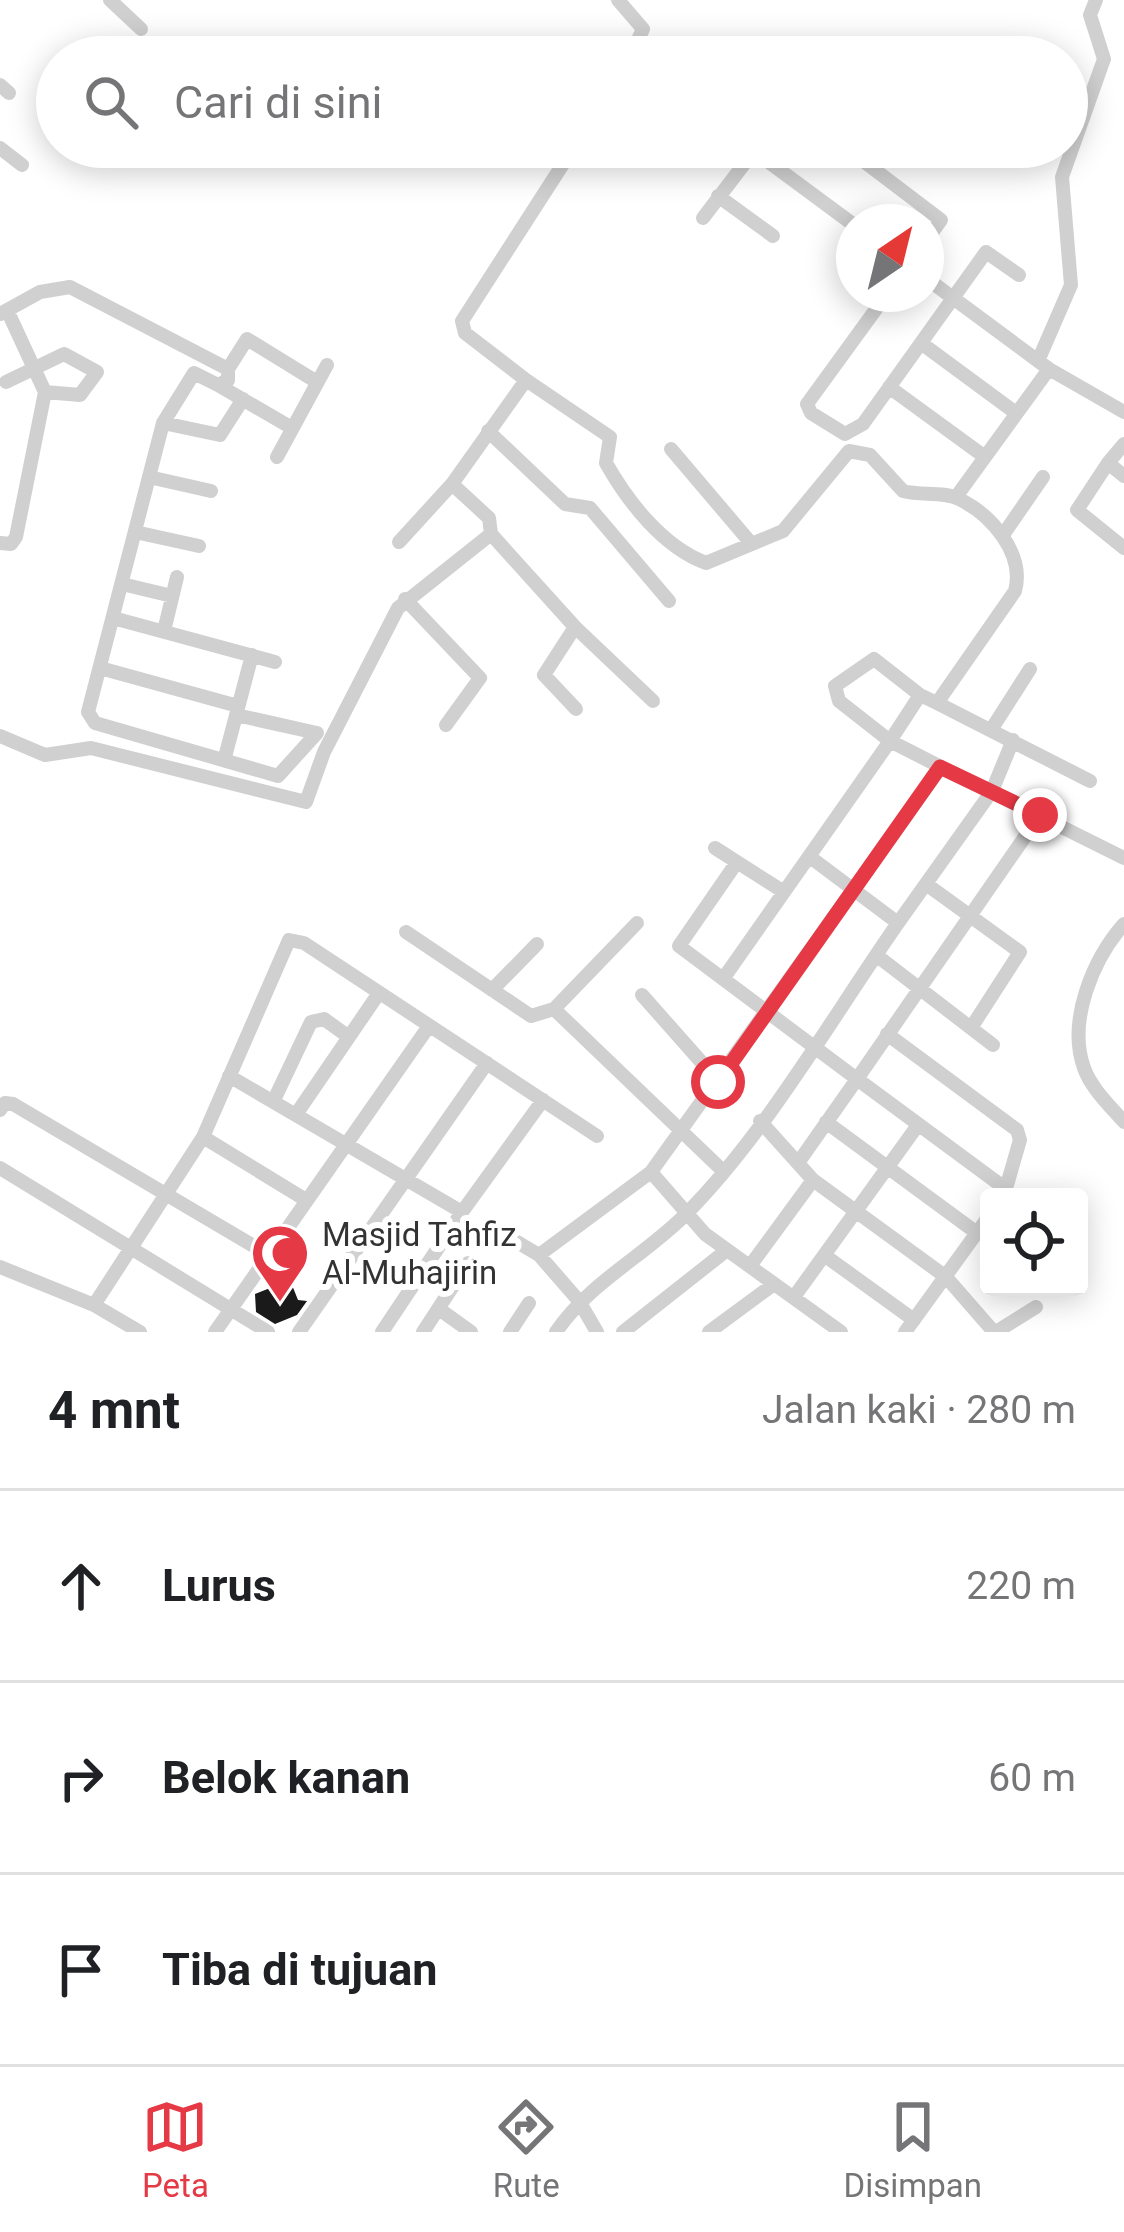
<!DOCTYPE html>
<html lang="id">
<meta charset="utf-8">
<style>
:root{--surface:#fff;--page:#f6f6f6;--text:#202124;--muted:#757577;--line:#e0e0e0;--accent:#e63946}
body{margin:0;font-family:Roboto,sans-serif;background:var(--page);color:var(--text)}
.controls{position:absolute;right:36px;bottom:36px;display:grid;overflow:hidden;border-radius:12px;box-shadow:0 6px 30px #0003}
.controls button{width:108px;height:108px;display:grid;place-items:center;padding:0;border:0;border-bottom:3px solid var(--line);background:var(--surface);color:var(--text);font:60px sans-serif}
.compass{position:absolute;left:836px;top:204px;width:108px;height:108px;border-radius:50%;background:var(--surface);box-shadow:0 6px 30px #0003;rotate:35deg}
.stop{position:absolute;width:36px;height:36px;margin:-27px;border:9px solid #e63946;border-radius:50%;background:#fff}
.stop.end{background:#e63946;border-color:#fff;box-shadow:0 3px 12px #0008}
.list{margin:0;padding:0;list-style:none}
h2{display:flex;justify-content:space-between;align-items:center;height:156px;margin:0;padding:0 48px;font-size:51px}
h2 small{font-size:39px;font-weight:400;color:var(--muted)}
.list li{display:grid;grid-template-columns:78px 1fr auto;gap:36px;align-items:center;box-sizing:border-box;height:192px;padding:0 48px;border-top:3px solid var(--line)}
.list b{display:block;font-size:45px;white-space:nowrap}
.list em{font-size:39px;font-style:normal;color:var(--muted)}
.icon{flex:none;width:66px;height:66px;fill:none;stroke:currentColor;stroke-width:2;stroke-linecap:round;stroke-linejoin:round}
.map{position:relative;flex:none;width:1124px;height:1332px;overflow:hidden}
.search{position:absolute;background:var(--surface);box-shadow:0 6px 30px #0003;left:36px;right:36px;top:36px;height:132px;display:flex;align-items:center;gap:30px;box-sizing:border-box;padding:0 42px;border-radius:66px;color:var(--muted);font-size:45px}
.sheet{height:732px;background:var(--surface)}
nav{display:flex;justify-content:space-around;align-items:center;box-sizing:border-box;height:168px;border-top:3px solid var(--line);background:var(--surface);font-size:33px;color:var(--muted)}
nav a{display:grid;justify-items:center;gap:6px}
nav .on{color:var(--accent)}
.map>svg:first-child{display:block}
.building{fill:#1a1a1a}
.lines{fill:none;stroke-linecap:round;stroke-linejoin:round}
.minor{stroke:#d0d0d0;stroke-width:14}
.route{stroke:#e63946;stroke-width:15}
.labels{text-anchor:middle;stroke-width:12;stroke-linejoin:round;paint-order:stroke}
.poi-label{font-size:33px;fill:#333;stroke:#fff;text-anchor:start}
</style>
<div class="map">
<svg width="1124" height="1332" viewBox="0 0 1124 1332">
<rect width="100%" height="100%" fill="#fff"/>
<path class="building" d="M290,1280L298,1300L307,1301L297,1315L275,1324L256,1312L255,1294Z"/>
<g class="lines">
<path class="minor" d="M110,0L141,29
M618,0L643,29L630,57
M0,85L9,93
M0,148L22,165
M858,157L941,220L926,241
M718,196L773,236
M703,218L754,151L854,225
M926,278L1049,369L1124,412
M887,294L807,404L811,413L845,434L863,424L986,252L1019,275
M0,314L40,292L70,287L228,369V380L218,385L194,373L163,423L88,712L95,723L278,776L317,733L236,715
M921,343L1016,413
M1038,361L1071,285L1062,177L1104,59L1090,15L1096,0
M228,369L247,339L317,382
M526,380L465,333L462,321L574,147
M6,382L64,354L97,372L80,395L45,392
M218,385L292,428
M889,387L985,457
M163,423L220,435L243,399
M488,431L565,504L590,508L669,601
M1124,444L1108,463L1124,476
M671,449L750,542
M277,457L327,365
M1108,463L1077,510L1124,548
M149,477L211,491
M956,497L1049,369
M135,532L199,546
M491,534L575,627L544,675L576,709
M1003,535L1043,477
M399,542L452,484
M0,543L11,544L16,537L45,392L7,310
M122,584L172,596
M405,599L480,678L446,725
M113,618L275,662
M575,627L653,701
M164,631L177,577
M100,668L238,706
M937,703L1090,781
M991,730L1030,669
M0,736L45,755L91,748L306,802L324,752L398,608L491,534L489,518L452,484L526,380L610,437L606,463C628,502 663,547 706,563L783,531L849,451L870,455L903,491C921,496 943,491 959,499C992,515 1025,554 1015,591L937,703L920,695
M225,757L252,655
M715,848L784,892
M810,857L898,923L992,791L1013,740
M737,862L679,946L857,1079L1040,815
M926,884L1020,952L971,1028
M1124,924C1093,959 1067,1021 1084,1068C1091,1088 1110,1106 1124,1122
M406,932L531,1016L554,1009L721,1169
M876,955L993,1045
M723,979L890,741L839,701L835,686L874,659L920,695L890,741L941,767
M492,990L537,944
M642,995L719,1082
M554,1009L637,923
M887,1034L1017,1130L1020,1140L1005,1192
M229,1076L462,1212L382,1332
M274,1100L311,1022L324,1019L349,1037
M0,1110L5,1103L13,1104L269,1255
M297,1113L379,993
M760,1121L813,1180L946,1277L994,1332
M826,1122L977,1233
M203,1137L306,1200
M798,1163L857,1079L1006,1189
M0,1168L268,1332
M651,1172L705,1234L841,1332
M462,1212L543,1100
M512,1239L539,1255L579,1301L597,1332
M539,1255L651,1172L941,767L1124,858
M824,1255L914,1320
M750,1266L813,1180
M0,1267L94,1305L140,1332
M794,1297L918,1125
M94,1305L203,1137L289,940L304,943L597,1136
M439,1309L471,1332
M215,1332L429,1026
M299,1332L487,1063
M423,1332L468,1263
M510,1332L529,1303
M556,1332C590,1282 643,1257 685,1215C765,1135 833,1016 898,923
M623,1332L727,1250
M709,1332L774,1284
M905,1332L989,1216
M996,1332L1036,1307"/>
</g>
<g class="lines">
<path class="route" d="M718,1082L940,767L1040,815"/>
</g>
<defs>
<g id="mosque-pin" transform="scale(3)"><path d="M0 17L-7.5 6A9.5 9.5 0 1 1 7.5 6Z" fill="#e63946" stroke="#fff"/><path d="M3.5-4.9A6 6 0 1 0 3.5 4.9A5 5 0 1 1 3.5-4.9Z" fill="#fff"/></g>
</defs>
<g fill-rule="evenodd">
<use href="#mosque-pin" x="280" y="1253"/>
</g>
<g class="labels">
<g class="poi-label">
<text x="322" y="1246">Masjid Tahfiz<tspan x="322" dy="38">Al-Muhajirin</tspan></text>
</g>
</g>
</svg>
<div class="controls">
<button><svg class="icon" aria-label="locate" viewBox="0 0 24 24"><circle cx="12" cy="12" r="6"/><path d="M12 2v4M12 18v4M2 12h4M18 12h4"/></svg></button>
</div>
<svg class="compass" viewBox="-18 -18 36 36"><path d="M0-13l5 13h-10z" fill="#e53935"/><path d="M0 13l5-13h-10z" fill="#757577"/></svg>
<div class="stop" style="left:718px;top:1082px"></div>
<div class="stop end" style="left:1040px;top:815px"></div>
<div class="search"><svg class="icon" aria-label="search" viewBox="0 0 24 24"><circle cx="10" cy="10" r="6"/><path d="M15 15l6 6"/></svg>Cari di sini</div>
</div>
<section class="sheet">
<h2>4 mnt<small>Jalan kaki · 280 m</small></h2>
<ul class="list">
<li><svg class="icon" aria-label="ahead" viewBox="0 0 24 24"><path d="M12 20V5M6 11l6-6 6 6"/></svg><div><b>Lurus</b></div><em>220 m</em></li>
<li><svg class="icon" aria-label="right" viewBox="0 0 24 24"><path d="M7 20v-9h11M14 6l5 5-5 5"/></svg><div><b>Belok kanan</b></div><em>60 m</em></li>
<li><svg class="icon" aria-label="arrive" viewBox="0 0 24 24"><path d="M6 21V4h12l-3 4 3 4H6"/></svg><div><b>Tiba di tujuan</b></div></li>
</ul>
</section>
<nav>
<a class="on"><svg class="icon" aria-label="map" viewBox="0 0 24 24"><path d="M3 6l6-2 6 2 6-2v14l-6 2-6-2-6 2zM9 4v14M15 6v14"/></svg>Peta</a>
<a><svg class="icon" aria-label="directions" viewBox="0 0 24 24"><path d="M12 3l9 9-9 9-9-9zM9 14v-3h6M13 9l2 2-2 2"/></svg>Rute</a>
<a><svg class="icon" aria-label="saved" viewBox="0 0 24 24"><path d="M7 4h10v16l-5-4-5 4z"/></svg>Disimpan</a>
</nav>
